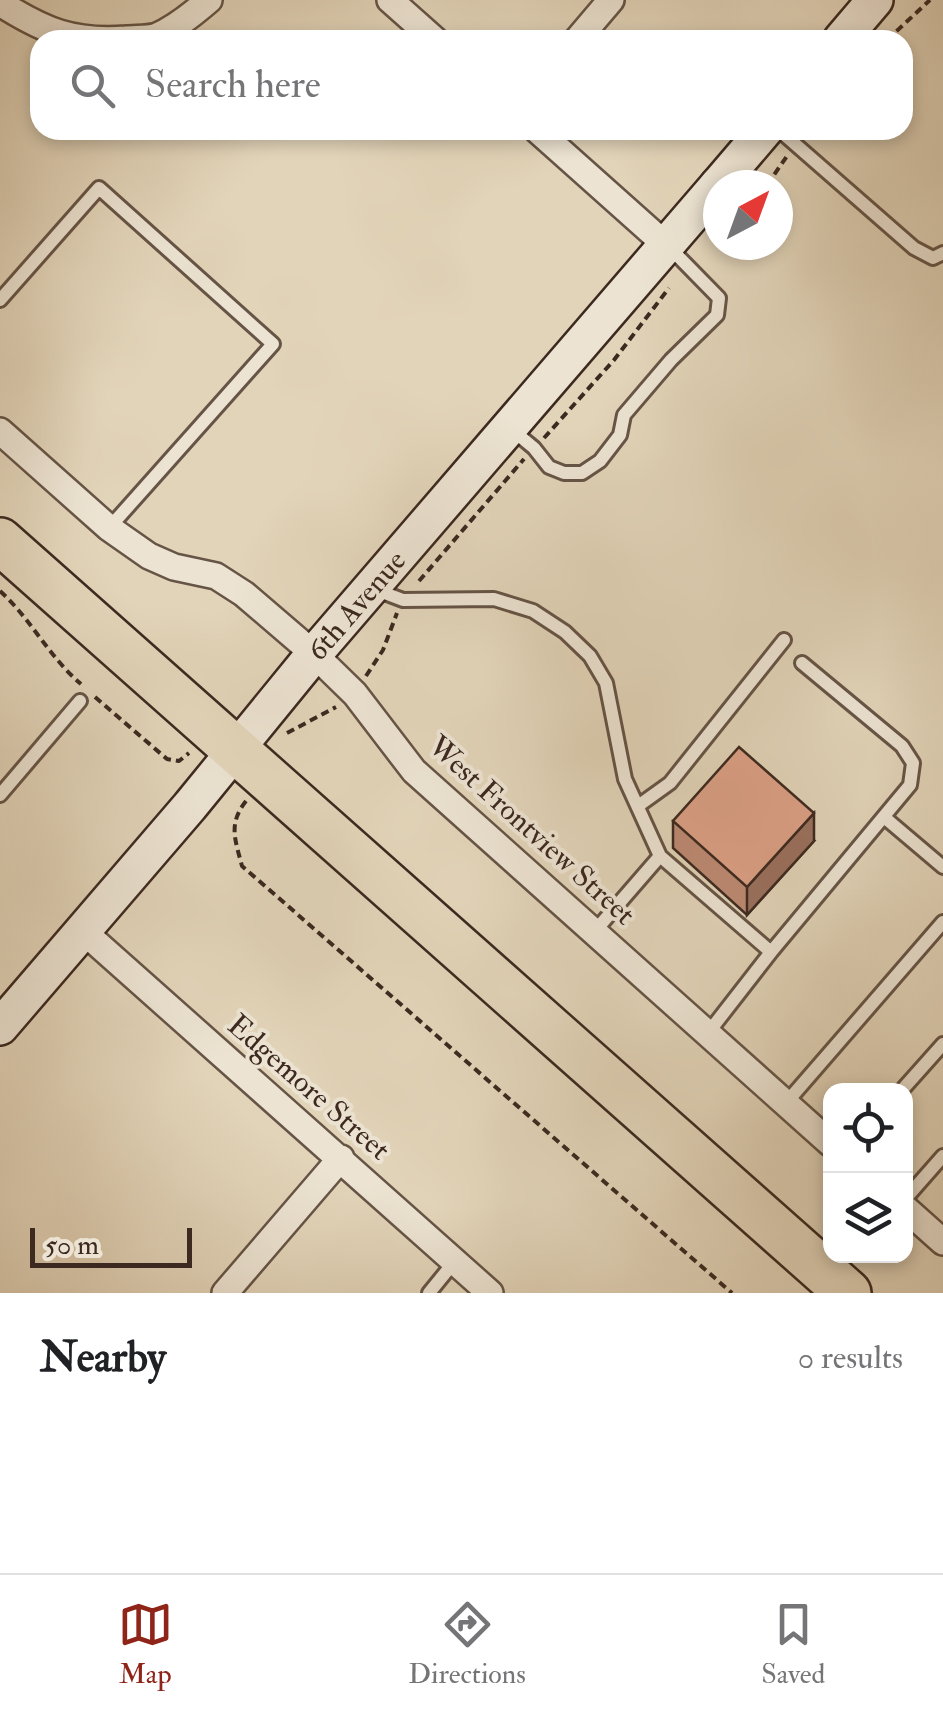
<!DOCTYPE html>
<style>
:root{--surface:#fff;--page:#f2f2f2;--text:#202124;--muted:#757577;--line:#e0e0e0;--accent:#8f2418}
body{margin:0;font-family:"IM FELL Double Pica",serif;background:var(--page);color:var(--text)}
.controls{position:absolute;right:30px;bottom:30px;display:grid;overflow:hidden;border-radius:20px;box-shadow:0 5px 15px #0003}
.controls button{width:90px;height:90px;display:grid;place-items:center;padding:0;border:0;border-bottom:2px solid var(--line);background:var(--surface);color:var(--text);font:50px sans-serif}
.compass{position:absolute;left:703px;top:170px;width:90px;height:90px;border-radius:50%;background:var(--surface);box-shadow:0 5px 15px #0003;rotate:41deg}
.scale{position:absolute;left:30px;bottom:25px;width:162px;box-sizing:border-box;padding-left:10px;border:5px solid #3c2920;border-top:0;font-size:28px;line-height:35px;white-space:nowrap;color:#3c2920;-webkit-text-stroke:8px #ece3d2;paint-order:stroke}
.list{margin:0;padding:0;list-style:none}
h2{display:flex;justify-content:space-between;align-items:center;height:130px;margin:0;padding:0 40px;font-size:42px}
h2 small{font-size:32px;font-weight:400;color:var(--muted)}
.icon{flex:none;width:55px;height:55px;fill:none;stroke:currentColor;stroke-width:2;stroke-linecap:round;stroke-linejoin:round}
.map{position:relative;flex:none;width:943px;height:1293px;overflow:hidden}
.search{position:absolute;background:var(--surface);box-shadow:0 5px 15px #0003;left:30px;right:30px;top:30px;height:110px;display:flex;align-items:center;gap:25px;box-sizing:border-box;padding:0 35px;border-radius:30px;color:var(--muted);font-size:38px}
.sheet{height:280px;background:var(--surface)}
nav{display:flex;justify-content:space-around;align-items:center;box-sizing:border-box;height:140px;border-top:2px solid var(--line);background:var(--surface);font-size:28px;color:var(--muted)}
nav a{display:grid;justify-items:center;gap:5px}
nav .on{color:var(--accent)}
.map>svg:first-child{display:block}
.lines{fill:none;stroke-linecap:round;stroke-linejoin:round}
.lane-casing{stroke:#665446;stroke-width:18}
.street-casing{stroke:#665446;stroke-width:30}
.secondary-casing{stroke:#3c2920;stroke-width:40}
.highway-casing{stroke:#3c2920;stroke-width:50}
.path{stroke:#3c2920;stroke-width:4;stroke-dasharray:8 5;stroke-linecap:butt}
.lane{stroke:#ece3d2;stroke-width:12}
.street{stroke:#ece3d2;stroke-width:25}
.secondary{stroke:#ece3d2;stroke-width:35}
.highway{stroke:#e2d4b9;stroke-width:45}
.wall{fill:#bd8a73;stroke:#3c2920;stroke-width:2.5}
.shaded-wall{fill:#9a705e;stroke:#3c2920;stroke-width:2.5}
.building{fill:#dca086;stroke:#3c2920;stroke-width:2.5}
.labels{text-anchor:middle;stroke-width:8;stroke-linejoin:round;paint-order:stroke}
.street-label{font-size:30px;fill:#3c2920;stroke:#ece3d2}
</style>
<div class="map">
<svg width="943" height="1293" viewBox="0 0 943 1293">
<rect width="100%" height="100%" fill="#e2d4b9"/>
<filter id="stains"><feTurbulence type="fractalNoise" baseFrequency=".002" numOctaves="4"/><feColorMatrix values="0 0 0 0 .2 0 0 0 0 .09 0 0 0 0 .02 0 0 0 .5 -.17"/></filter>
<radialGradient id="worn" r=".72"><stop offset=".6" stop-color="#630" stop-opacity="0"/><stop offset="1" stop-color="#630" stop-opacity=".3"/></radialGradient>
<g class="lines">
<g class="lane-casing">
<path id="lane" d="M779,130L914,248L933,258L943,253
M0,300L99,188L273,344L109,528
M510,428L534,448L549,467L564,473H582L600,461L620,435L624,415L671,360L717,315L719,298L669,247
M374,589L403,600L494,599L533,611L565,632L590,656L606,683L625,779L660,856
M0,795L80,701
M638,806L670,783L784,640
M884,817L943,867
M595,931L660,856L771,952L708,1033
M771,952L910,785L913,763L902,746L802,663
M902,1090L943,1044
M786,1103L943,922
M906,1198L943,1156
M429,1293L455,1261"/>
</g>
<g class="street-casing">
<path id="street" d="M390,0L435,40
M0,3C44,31 73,43 126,39C136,38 148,39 157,36C176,28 194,13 209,0
M577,40L611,0
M537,130L667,246
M0,431L109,528L149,556L174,567L216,576L244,594L314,654L355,694L414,771L830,1143
M83,931L490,1293
M906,1209L943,1242
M225,1293L341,1158"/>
</g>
<g class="secondary-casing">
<g id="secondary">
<path d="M841,40L875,0"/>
<path d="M718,185L765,130"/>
<path id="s1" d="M0,1027L190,806L314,654L718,185"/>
</g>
</g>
<g class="highway-casing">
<path id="highway" d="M0,541L848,1293"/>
</g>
<path class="path" d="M887,40L930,0
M767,185L787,156
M544,438L614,360L669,288
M419,581L524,459
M0,591C31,619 49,657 81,684
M366,676L383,650L397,613
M95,697L167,759L179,761L189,753
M287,733L336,707
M246,801C228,824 235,839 242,866L732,1293"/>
<use href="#lane" class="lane"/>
<use href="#street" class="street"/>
<use href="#secondary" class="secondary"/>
<use href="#highway" class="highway"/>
</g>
<path class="wall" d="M673,821L814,841L747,915L673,848Z"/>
<path class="shaded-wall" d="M814,813V841L747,915V887Z"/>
<path class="building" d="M739,747L814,813L747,887L673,821Z"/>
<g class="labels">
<g class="street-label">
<text dy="10" stroke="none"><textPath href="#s1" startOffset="552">6th Avenue</textPath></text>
<text transform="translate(532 830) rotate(42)" y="10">West Frontview Street</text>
<text transform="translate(309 1087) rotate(41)" y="10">Edgemore Street</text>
</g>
</g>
<rect width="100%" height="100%" filter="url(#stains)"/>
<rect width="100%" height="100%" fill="url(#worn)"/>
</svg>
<div class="controls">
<button><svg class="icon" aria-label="locate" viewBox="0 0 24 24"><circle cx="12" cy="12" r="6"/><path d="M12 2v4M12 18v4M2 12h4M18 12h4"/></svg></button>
<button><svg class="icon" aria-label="layers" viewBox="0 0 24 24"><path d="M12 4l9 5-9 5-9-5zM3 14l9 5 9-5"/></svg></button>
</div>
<svg class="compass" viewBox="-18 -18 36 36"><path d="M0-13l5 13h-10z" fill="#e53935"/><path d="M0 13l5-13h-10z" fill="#757577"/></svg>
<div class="scale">50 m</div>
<div class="search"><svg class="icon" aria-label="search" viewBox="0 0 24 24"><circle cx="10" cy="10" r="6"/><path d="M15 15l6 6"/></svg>Search here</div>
</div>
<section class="sheet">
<h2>Nearby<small>0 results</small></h2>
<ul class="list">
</ul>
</section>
<nav>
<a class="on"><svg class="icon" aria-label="map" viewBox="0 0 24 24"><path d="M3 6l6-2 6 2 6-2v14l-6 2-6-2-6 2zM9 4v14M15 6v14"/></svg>Map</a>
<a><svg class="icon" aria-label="directions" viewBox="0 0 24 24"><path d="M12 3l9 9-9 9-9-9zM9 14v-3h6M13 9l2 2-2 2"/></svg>Directions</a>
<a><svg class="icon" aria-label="saved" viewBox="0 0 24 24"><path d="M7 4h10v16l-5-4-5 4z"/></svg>Saved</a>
</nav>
